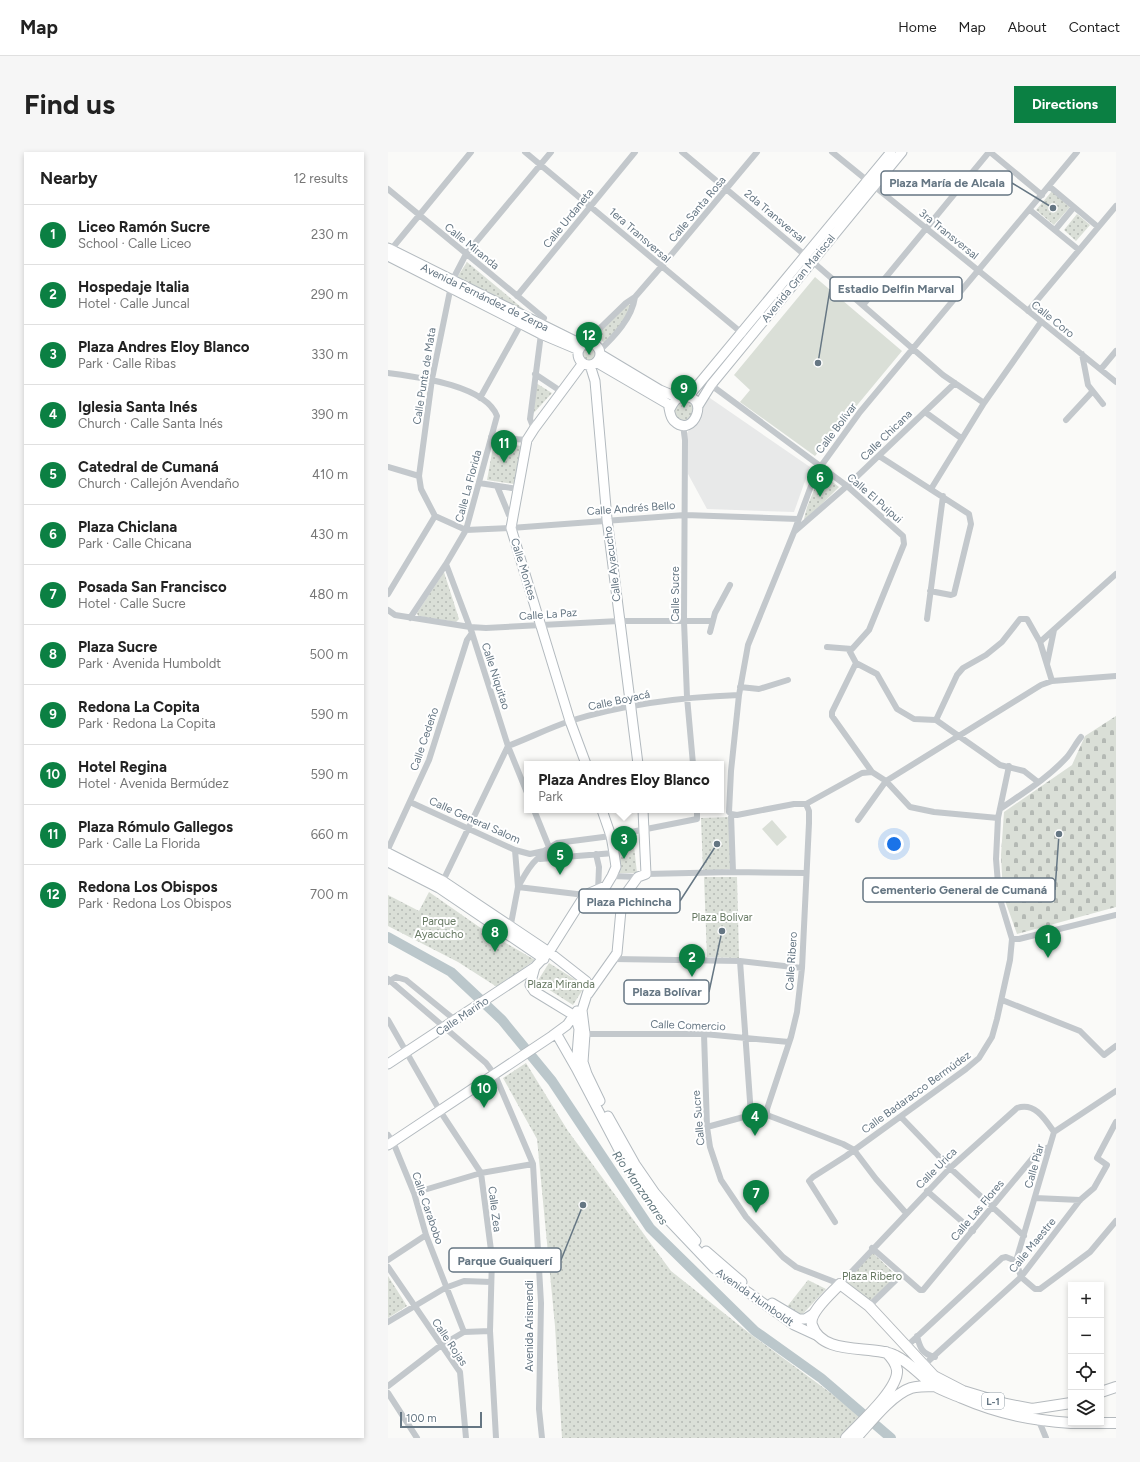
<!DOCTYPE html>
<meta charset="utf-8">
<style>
:root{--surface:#fff;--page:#f6f6f6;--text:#222;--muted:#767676;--line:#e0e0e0;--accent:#0b8043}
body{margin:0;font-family:Figtree,sans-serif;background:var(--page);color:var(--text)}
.controls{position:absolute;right:12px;bottom:12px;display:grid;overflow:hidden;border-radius:0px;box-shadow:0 2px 6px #0003}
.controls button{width:36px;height:36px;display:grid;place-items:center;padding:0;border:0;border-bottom:1px solid var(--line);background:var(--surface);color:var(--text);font:20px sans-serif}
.scale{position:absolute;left:12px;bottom:10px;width:82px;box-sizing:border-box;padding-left:4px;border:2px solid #657683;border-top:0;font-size:11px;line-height:14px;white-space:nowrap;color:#657683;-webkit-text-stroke:3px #fff;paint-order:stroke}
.you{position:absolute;left:506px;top:692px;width:14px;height:14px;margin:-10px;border:3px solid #fff;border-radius:50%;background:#1a73e8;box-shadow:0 0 0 6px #1a73e833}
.badge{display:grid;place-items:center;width:26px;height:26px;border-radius:50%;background:var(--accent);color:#fff;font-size:13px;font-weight:700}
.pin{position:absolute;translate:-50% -33px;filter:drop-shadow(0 1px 2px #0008)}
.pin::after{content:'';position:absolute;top:21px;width:14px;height:12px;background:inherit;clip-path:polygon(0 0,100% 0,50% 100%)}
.popup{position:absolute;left:136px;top:609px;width:200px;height:52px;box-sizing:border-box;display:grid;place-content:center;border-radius:0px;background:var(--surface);filter:drop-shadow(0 1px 3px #0005);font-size:13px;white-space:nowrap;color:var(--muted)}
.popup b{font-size:15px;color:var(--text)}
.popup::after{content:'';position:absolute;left:50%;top:100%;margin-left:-8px;border:8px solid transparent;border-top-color:var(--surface)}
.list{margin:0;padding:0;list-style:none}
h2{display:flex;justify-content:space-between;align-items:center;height:52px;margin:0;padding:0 16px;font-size:17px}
h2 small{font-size:13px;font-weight:400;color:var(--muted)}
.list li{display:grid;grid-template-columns:26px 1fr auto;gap:12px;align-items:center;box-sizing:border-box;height:60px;padding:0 16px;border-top:1px solid var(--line)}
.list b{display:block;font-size:15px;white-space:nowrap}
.list p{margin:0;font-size:13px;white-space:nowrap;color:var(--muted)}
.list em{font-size:13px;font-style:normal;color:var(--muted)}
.icon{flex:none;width:22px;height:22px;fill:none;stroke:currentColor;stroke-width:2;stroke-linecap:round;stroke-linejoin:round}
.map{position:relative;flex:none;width:728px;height:1286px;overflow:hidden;border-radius:0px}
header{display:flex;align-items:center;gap:24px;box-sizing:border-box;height:56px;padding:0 20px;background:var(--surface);border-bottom:1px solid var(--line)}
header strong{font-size:19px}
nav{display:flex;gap:22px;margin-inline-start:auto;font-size:14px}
.intro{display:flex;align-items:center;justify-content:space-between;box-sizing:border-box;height:96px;padding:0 24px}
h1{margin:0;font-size:28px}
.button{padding:10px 18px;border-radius:0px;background:var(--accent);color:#fff;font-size:14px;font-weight:700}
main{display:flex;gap:24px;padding:0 24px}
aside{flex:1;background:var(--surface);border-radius:0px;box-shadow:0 2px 6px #0003}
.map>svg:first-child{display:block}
.built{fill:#e8e9e9}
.green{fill:url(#green-dots)}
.cemetery{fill:url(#cemetery-stones)}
.pitch{fill:#dadfd7}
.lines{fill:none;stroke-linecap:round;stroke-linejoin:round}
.river{stroke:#bbc7cb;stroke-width:10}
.secondary-casing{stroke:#b3babf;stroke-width:11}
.primary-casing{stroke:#b5babe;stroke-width:12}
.street{stroke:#c3c8cc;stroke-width:6}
.secondary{stroke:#fff;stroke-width:9}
.primary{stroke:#fff;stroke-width:10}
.labels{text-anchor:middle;stroke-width:4;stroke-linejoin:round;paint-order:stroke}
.shield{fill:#fff;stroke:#939fa8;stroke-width:1}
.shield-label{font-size:10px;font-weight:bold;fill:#657683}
.street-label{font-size:11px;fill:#657683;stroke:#fff}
.park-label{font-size:11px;fill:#687a64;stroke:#fff}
.water-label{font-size:12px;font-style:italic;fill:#60757c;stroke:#fff}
.leader{fill:none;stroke:#657683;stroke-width:1.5}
.callout-dot{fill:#657683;stroke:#fff;stroke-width:1.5}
.callout{fill:#fff;stroke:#657683;stroke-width:1.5}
.callout-label{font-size:12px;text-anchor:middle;font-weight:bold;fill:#657683}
</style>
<header>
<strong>Map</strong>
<nav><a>Home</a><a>Map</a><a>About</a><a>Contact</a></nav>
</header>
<div class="intro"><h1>Find us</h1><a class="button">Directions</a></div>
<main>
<aside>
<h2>Nearby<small>12 results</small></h2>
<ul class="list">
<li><span class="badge">1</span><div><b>Liceo Ramón Sucre</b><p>School · Calle Liceo</p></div><em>230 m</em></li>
<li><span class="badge">2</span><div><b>Hospedaje Italia</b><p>Hotel · Calle Juncal</p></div><em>290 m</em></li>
<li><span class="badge">3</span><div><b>Plaza Andres Eloy Blanco</b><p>Park · Calle Ribas</p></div><em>330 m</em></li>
<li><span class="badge">4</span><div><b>Iglesia Santa Inés</b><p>Church · Calle Santa Inés</p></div><em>390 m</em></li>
<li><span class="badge">5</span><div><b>Catedral de Cumaná</b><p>Church · Callejón Avendaño</p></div><em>410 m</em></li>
<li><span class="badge">6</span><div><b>Plaza Chiclana</b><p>Park · Calle Chicana</p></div><em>430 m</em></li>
<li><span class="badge">7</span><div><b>Posada San Francisco</b><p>Hotel · Calle Sucre</p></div><em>480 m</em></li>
<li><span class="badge">8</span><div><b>Plaza Sucre</b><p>Park · Avenida Humboldt</p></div><em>500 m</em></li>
<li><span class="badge">9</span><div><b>Redona La Copita</b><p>Park · Redona La Copita</p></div><em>590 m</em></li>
<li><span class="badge">10</span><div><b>Hotel Regina</b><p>Hotel · Avenida Bermúdez</p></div><em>590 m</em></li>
<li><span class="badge">11</span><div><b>Plaza Rómulo Gallegos</b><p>Park · Calle La Florida</p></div><em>660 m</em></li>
<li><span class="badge">12</span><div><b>Redona Los Obispos</b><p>Park · Redona Los Obispos</p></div><em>700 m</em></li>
</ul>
</aside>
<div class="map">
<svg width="728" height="1286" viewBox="0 0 728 1286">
<defs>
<pattern id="green-dots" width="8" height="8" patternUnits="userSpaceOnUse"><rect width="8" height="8" fill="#dadfd7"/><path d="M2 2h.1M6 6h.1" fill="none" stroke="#b4b9b4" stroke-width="1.8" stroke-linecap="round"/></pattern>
<pattern id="cemetery-stones" width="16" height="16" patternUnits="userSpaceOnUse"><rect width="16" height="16" fill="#dadfd7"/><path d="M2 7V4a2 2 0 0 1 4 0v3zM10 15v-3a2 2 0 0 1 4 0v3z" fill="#b4b9b4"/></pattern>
</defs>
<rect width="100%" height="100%" fill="#fafaf8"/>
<path class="built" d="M319,244L422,315L406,360L319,357L300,322L299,281L315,260L314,251Z"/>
<path class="green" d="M664,39L682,55L666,73L648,58Z
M689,62L702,73L688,89L676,78Z
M79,110L139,160L68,127Z
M240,152L243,153L234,171L218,192L207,183Z
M193 202a8 8 0 1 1 16 0a8 8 0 1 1-16 0Z
M148,231L164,241L143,264Z
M286 259a10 10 0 1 1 20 0a10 10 0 1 1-20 0Z
M106,290L133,294L126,332L99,328Z
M433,321L451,335L418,368L416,367L419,355Z
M56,420L71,467L68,470L30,464L29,461Z
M343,665V717L315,719L313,666Z
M245,685L249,721H227L223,686Z
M316,725H349L351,806L319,805Z
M41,740L97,779L147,808L109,835L70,810L0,774V743L31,759Z
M161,811L197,834L185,853L149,830Z
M138,911L180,979L283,1119L361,1181L474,1264L454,1286H174L167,1174L149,987L115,926Z
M484,1100L509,1124L480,1151L456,1133Z
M0,1124L19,1154L0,1166Z
M420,1128L438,1137L411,1166L398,1156Z"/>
<path class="cemetery" d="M728,564V755L629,782L615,743L613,703L616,660L684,613L697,584Z"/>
<path class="pitch" d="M427,125L514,199L427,304L352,250L362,238L346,223Z
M384,668L399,685L389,694L374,677Z"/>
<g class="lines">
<path class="river" d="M0,785L63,820L114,868L164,929L262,1076L367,1179L433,1226L503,1286"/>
<g class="secondary-casing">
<path id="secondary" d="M0,96L195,193
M0,104L153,182L191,198
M190 202a11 11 0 1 1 22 0a11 11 0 1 1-22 0Z
M212,202L272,238L291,246
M208,210L280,252C282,257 281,264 286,269C306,288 323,242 295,245C288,245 285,251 282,257
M195,211L146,277L139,288L123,376L182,569L198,612
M202,213L207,229L219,367L250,612
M300,245L503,0
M310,254L323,233L514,0
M214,658L223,684L226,701L228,715L224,724L218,734L197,743L161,800L147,815L142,833L146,839L187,864L191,877L188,916L241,1017L268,1055L326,1116L406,1173L432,1185
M0,701L55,729L161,800L198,829L201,836L194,858L197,882L195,910L199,922L212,949
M0,710L51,736L156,807
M200,842L229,801L234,747L250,725L258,722L255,658
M168,881L188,916
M0,912L147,815
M220,964L247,1012L267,1041L308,1089
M0,993L164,884L179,873L189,859
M318,1099L354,1130
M384,1151L411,1167H417L425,1162"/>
</g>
<g class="primary-casing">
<path id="primary" d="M713,1240L728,1235
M683,1251L644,1257L618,1252L575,1239L546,1224L481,1154L452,1132C444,1141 420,1161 424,1173C434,1205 485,1192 508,1204C523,1211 533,1225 547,1234C555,1239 565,1242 574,1246C611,1262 643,1268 683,1271
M684,1271H728
M458,1286C471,1272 511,1237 509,1218C508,1211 503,1205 498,1200
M468,1286C482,1271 503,1243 523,1236C530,1234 539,1234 547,1234"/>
</g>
<path class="street" d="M137,0L355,182
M294,0L418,104L555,223L596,251
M444,0L728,230
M602,0L654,43
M661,34L710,75
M0,37L156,166
M642,58L691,98
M667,78L686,55
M1,100L83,0
M129,144L247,0
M475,153L601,0
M640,159L728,54
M201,191L206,182L238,151L247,145L273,115L369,0
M211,199C227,184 244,166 247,145
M694,202L700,233L715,252
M713,217L728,199
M0,221C29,225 97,233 109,264L78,378L58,412L22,466
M147,222L174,240
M323,233L459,334L515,384L516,392L481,478L464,497L439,495
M92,246L133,172
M537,260L573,286
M678,268L704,240
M295,273L297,288L296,469L299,545L305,612
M146,277L142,267L153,182
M103,285L139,288
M491,304L581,362L583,372L566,442L563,443L542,439
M0,315L31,324L33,337L47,364L78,378L123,376L297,363L410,367
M31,324L44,227L64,129L78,102L163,0
M91,331L130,337
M109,334L121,363L125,367
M543,337L596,251L653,170
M406,380L459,334L567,231
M58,412L84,481L120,594L139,641
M0,442L47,364
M0,458L7,463L82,475L98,476L231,469H324
M539,467L555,344
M322,480L327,461L342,433
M652,490L728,422
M461,498L468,511L489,522L509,557L526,567L548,568L612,613L636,619L650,630
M468,511L444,560V564L484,620L498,629L522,655L546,660L610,666
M659,512L666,478
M352,535L371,537L400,528
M548,568L569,523L575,516L598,503L614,490L632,467H639L652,490L664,529
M22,650L127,698L142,702L156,699L169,691L223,684L309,667V658
M612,657C635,641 660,626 679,605C684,599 688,591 693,585
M146,658L161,695C160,704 153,703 148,708C141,714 135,726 130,735L197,743
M343,662L349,663L406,652H418L474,621L484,620
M470,668L498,629L653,533L664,529L728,524
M0,697L41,608L79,488L84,481
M208,702L211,715L210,739
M152,707L226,701
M345,720L343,662L341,660L343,619L351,543L360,493L406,380L423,334L433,314L472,260L689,0
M258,722L345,720L418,721
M224,724L250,725
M54,731L120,594C141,586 161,576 182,569C237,552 294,545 351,543
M122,777L130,735L127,698
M624,787H631L728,763
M226,807L352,809L414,816
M352,809L363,963
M0,827L98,911L107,923L145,1012L153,1151L151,1257L154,1286
M0,830L8,825L18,828L67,868
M614,848L692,879L716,903L728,894
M0,868L52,959L93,1021L104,1106L102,1179L108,1286
M197,882H316L401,890
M316,882L319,975L322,995L333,1028L358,1065L395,1105L408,1115L452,1132L562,1016L629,956C647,950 657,967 666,980
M728,939L666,980L628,1109L633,1125L647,1137H652L702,1100L728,1069
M379,963V957L403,885L409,860L414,816L421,671V659L418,652
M513,965L562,1016L636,1084
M319,975L363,963H379L455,992L466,998L488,1027L518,1061
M0,983L5,990L26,1041L38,1083L76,1180
M539,1039L585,1079
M26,1041L93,1021L145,1012
M647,1046L692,1048
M447,1070L421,1029L425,1025L458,1004L578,917L591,906L604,885L609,867L622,808L624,787L611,744L608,707L610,666L621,614
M484,1096L532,1138H535L648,1002L661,995
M0,1108L38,1083
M0,1115L72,1220L78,1286
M481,1154L514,1122
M0,1170L57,1136L76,1129L103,1130
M529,1184C532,1196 534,1202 547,1205
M519,1194L614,1106L618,1105L628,1109
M535,1214L633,1125L692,1048L706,1036L719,1013L709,1006L728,970
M0,1234L52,1194L76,1180L102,1179
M0,1241L29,1286
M651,1269L658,1286"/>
<use href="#secondary" class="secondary"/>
<use href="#primary" class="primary"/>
</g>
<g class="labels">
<rect class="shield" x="594" y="1241" width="22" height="16" rx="3"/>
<g class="shield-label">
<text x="605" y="1253">L-1</text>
</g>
<g class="street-label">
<text transform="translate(309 57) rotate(-50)" y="4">Calle Santa Rosa</text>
<text transform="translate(387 64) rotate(40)" y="4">2da Transversal</text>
<text transform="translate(180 66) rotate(-51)" y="4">Calle Urdaneta</text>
<text transform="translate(561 82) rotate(39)" y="4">3ra Transversal</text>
<text transform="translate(252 83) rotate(41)" y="4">1era Transversal</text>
<text transform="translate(84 94) rotate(39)" y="4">Calle Miranda</text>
<text transform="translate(410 126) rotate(-51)" y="4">Avenida Gran Mariscal</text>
<text transform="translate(97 145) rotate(26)" y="4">Avenida Fernández de Zerpa</text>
<text transform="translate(665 167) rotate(39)" y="4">Calle Coro</text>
<text transform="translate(36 224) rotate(-81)" y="4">Calle Punta de Mata</text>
<text transform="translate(448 276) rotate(-53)" y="4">Calle Bolívar</text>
<text transform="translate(498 283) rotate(-44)" y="4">Calle Chicana</text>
<text transform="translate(80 334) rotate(-75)" y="4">Calle La Florida</text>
<text transform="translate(487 346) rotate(41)" y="4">Calle El Puipui</text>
<text transform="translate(243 356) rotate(-4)" y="4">Calle Andrés Bello</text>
<text transform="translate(224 412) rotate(-97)" y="4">Calle Ayacucho</text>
<text transform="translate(136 417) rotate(73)" y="4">Calle Montes</text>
<text transform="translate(287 442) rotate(-90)" y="4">Calle Sucre</text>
<text transform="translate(160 462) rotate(-4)" y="4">Calle La Paz</text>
<text transform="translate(108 524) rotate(72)" y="4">Calle Niquitao</text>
<text transform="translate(231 548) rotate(-12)" y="4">Calle Boyacá</text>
<text transform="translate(36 587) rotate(-71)" y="4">Calle Cedeño</text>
<text transform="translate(87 668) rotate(24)" y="4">Calle General Salom</text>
<text transform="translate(403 809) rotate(-86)" y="4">Calle Ribero</text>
<text transform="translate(74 864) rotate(-34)" y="4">Calle Mariño</text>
<text transform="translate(300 873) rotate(2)" y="4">Calle Comercio</text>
<text transform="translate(528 940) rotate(-36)" y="4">Calle Badaracco Bermúdez</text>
<text transform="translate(310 966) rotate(-95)" y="4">Calle Sucre</text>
<text transform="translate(646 1014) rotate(-74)" y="4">Calle Piar</text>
<text transform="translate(548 1016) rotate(-45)" y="4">Calle Urica</text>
<text transform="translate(40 1056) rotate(71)" y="4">Calle Carabobo</text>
<text transform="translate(107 1057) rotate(83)" y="4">Calle Zea</text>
<text transform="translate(589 1058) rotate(-50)" y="4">Calle Las Flores</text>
<text transform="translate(644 1093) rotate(-51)" y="4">Calle Maestre</text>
<text transform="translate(367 1145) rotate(35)" y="4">Avenida Humboldt</text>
<text transform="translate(141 1174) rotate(-90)" y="4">Avenida Arismendi</text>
<text transform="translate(62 1190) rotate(56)" y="4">Calle Rojas</text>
</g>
<g class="park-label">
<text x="334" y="769">Plaza Bolivar</text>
<text x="51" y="773">Parque<tspan x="51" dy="13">Ayacucho</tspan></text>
<text x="173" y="836">Plaza Miranda</text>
<text x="484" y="1128">Plaza Ribero</text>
</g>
<g class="water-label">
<text transform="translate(252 1036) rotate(55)" y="4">Río Manzanares</text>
</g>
</g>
<path class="leader" d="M665 56L624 31M430 211L442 137M671 682L667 738M329 692L292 749M334 779L321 840M195 1053L173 1108"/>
<g class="callout-dot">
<circle cx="665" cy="56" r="4"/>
<circle cx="430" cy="211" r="4"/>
<circle cx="671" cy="682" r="4"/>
<circle cx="329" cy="692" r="4"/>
<circle cx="334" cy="779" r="4"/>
<circle cx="195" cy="1053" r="4"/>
</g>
<g class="callout">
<rect x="493" y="19" width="131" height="24" rx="4"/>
<rect x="442" y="125" width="132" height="24" rx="4"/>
<rect x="475" y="726" width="192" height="24" rx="4"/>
<rect x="191" y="737" width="101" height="24" rx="4"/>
<rect x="236" y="828" width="85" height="24" rx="4"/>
<rect x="61" y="1096" width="112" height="24" rx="4"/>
</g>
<g class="callout-label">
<text x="559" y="35">Plaza María de Alcala</text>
<text x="508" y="141">Estadio Delfin Marval</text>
<text x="571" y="742">Cementerio General de Cumaná</text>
<text x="241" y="754">Plaza Pichincha</text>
<text x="279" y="844">Plaza Bolívar</text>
<text x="117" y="1113">Parque Guaiquerí</text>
</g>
</svg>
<div class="controls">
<button>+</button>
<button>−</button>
<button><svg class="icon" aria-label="locate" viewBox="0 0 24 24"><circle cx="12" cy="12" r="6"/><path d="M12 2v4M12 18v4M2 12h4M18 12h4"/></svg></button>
<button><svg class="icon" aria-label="layers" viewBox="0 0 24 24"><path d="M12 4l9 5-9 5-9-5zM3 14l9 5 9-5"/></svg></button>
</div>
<div class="scale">100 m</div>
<div class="you"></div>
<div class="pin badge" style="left:660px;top:806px">1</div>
<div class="pin badge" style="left:304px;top:825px">2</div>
<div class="pin badge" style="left:236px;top:707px">3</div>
<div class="popup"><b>Plaza Andres Eloy Blanco</b>Park</div>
<div class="pin badge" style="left:367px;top:984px">4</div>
<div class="pin badge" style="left:172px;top:723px">5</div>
<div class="pin badge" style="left:432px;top:345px">6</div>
<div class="pin badge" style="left:368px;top:1061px">7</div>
<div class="pin badge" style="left:107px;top:800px">8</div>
<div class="pin badge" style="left:296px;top:256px">9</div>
<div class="pin badge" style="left:96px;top:956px">10</div>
<div class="pin badge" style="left:116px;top:311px">11</div>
<div class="pin badge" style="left:201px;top:203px">12</div>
</div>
</main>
